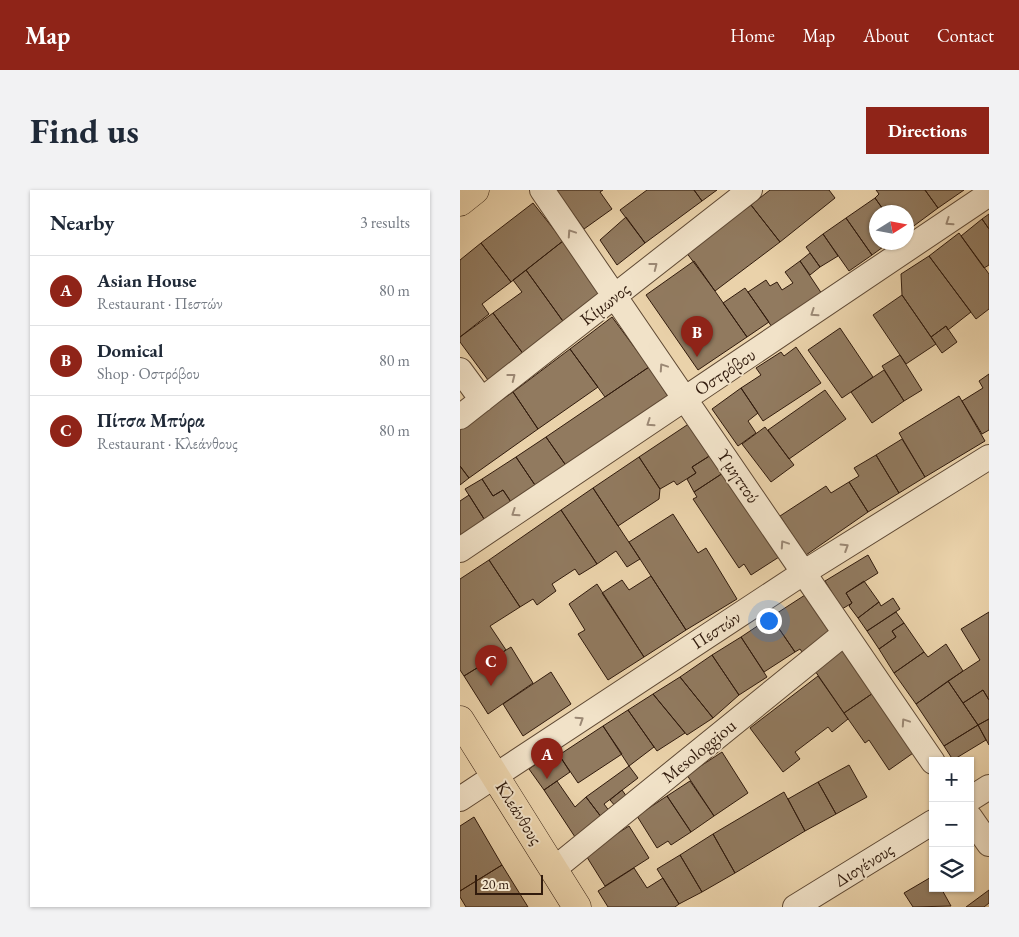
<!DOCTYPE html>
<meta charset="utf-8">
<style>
:root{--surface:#fff;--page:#f2f2f3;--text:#1f2937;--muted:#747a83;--line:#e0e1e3;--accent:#8f2418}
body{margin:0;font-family:"EB Garamond",serif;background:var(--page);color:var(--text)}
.controls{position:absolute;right:15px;bottom:15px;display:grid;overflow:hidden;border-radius:0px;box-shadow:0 1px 4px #0004}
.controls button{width:45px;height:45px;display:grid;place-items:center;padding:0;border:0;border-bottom:1px solid var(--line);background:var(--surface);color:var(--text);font:25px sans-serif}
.compass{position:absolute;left:409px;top:15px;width:45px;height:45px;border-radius:50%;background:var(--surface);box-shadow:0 1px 4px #0004;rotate:79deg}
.scale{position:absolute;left:15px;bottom:12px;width:68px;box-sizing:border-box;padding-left:5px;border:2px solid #311b0d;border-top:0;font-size:14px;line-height:18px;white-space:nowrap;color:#311b0d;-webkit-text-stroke:4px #f1e2c8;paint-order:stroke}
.you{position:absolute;left:308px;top:430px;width:18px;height:18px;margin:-12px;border:4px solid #fff;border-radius:50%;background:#1a73e8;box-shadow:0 0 0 8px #1a73e833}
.badge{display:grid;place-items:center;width:32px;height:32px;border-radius:50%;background:var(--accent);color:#fff;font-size:16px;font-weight:700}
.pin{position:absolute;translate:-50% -41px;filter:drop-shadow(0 1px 2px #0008)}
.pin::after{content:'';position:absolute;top:26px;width:18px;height:15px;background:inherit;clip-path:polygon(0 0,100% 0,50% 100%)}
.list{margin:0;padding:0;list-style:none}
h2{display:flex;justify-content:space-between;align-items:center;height:65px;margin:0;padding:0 20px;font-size:21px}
h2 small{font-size:16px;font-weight:400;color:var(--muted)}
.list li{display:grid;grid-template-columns:32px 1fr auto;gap:15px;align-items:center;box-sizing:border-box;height:70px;padding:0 20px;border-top:1px solid var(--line)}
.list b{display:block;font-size:19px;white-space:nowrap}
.list p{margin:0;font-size:16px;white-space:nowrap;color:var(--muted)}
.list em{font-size:16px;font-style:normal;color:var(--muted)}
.icon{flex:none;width:28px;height:28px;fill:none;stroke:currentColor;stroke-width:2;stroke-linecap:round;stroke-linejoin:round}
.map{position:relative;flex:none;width:529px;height:717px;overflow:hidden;border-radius:0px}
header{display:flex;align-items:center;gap:30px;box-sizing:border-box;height:70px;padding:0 25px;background:var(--accent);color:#fff}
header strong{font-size:24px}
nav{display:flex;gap:28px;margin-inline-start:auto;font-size:18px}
.intro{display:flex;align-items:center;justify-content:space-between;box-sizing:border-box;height:120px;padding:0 30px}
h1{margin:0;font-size:35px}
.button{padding:12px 22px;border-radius:0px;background:var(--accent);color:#fff;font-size:18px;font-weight:700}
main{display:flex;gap:30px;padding:0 30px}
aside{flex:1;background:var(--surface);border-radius:0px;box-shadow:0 1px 4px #0004}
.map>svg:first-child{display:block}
.building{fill:#917a5f;stroke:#311b0d}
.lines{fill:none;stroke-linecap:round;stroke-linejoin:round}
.minor-casing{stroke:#5f4934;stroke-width:26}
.major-casing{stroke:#311b0d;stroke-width:29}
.minor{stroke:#f1e2c8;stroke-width:24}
.major{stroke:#ead2aa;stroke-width:28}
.oneway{stroke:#9b8874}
.labels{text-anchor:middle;stroke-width:4;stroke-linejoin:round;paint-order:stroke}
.street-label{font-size:18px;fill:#311b0d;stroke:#f1e2c8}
</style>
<header>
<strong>Map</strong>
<nav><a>Home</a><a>Map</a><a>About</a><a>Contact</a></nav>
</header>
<div class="intro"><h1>Find us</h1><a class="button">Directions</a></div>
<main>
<aside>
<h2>Nearby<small>3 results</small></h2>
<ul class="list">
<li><span class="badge">A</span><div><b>Asian House</b><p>Restaurant · Πεστών</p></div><em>80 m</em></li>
<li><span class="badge">B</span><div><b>Domical</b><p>Shop · Οστρόβου</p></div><em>80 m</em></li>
<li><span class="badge">C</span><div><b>Πίτσα Μπύρα</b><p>Restaurant · Κλεάνθους</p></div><em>80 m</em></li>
</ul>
</aside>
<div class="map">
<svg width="529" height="717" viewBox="0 0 529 717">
<rect width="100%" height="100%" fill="#ead2aa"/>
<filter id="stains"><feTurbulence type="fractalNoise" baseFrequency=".004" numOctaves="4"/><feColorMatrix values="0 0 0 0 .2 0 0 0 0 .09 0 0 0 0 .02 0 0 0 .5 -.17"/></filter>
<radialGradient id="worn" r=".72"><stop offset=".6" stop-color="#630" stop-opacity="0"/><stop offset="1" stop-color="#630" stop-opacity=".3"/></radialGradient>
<path class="building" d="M96,0H143L140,2L152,19L124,39Z
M187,0H234L242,11L185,53L160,20Z
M234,0H257L242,11Z
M310,0H369L375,8L320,52L291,15Z
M416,0H465L478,18L447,41V22H425L415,8L419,4Z
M465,0H504L478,18Z
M415,8L425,22H417V52H430L412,65L386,28Z
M73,13L103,51L51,92L21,53Z
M291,15L320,52L255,101L226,62Z
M529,24V39L522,29Z
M166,27L185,53L157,75L140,50Z
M386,28L412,65L389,81L363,44Z
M522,29L529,39V75L524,78L501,46Z
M499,43L529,84V119L516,129L469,66Z
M363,44L378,66L360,77L346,57Z
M103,51L143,106L105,134L66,80Z
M21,53L51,92L22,114L29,124L0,147V70Z
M350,63L360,77L350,85L340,71Z
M469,66L511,122L488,140L486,136L471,147L442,105L441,84Z
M234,71L287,147L238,180L186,105Z
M340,71L362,104L312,137L288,102L306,90L310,96L317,92L322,100L333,93L325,82Z
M66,80L105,134L64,165L33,123L62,102L53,90Z
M285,98L309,132L287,147L263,113Z
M442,105L476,154L446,174L413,125Z
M33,123L64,165L28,190L0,152V147Z
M152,127L189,177L145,207L110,159Z
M486,136L497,152L482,163L471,147Z
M380,138L413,187L382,208L348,160Z
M336,157L361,193L303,231L281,198L301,185L296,178L321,162L324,166Z
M110,159L138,197L78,239L53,202Z
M440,165L462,200L444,211L422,176Z
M189,177L209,208L107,277L86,247Z
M424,180L444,211L412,233L391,202Z
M529,184V240L522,244L502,211L523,198L519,191Z
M281,198L298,223L288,231L296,243L278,256L252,219Z
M365,200L386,229L329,269L308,240Z
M53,202L78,239L9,288L0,276V239Z
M499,206L525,251L465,287L439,243Z
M230,233L251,265L232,277L236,283L217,295L214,291L200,299L179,267Z
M305,237L334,275L311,292L282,254Z
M86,247L107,277L77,298L56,267Z
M442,249L465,287L439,303L416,265Z
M251,265L263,283L234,302L227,289L236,283L232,277Z
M416,265L439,303L408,322L389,292L399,286L394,278Z
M56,267L77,298L53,315L43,300L33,306L22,289Z
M179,267L200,299L199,309L158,336L133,298Z
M0,276L9,288L0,295Z
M263,283L319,367L291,385L284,374L279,378L233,309L237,307L234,302Z
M22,289L33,306L43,300L53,315L26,332L5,299Z
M389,292L408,322L346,365L320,326L366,296L371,303Z
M133,298L180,369L167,377L156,361L137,374L101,320Z
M9,305L26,332L0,351V311Z
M101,320L137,374L119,385L115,379L92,394L96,401L77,415L73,409L60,417L29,370Z
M213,324L238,363L246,358L277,409L226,440L169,352Z
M408,365L418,383L386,403L392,413L382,419L365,391Z
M29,370L60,417L30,436L46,460L4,486L0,480V389Z
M191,386L226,440L184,467L142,403L162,390L169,400Z
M404,391L419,412L398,428L389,416L392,413L386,403Z
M137,394L184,467L148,490L118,444L125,440L109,414Z
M345,405L372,445L344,465L340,459L335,462L311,427Z
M433,408L440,419L407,441L398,428L419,412L421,416Z
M436,422L444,433L432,441L436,447L419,459L407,441Z
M529,422V510L523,500L503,513L488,491L520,470L501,439Z
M311,427L335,462L304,482L281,447Z
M444,433L464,462L434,483L419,459L436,447L432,441Z
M281,447L307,487L279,505L252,465Z
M486,454L503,481L456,514L434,483L464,462L468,467Z
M51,457L73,493L28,524L4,486Z
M383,457L416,501L384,523L353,478Z
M252,465L279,505L253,528L220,487Z
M91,482L111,514L63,546L43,514Z
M358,486L388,529L372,542L368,537L335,562L340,569L323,582L290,538Z
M220,487L253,528L227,545L193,504Z
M488,491L518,535L484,556L456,514Z
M523,500L529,510V529L518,535L503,513Z
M416,501L456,561L429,580L409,550L405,553L384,523Z
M193,504L225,543L197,561L168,520Z
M168,520L194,557L169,576L143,536Z
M529,529V555L518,535Z
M518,535L526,550L493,570L484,556Z
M143,536L162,564L118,593L99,565Z
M96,560L110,582L84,600L69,579Z
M262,562L288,603L254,626L227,585Z
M389,575L407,607L376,624L358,592Z
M169,576L178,588L144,614L153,626L145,632L126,607Z
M97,591L115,617L126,607L145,632L117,650L84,600Z
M230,591L254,626L231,642L207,606Z
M358,592L376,624L345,641L328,609Z
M162,600L167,607L156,617L150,610Z
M324,602L345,641L275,683L253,644Z
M207,606L231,642L211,655L208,651L197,658L177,626Z
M14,627L42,675L0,701V636Z
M169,636L189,668L145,696L125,664Z
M253,644L275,683L242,702L220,665Z
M220,665L242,702L219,714L197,679Z
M42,675L68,717H6L0,707V701Z
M174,678L187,698L203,688L219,714L215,717H148L138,701Z
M473,686V698H481L491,716L453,717L444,703Z
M529,700V713L524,717H506Z"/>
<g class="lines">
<g class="minor-casing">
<path id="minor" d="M82,0L473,572
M0,180L22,210
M0,227L290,0
M0,360L529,4
M0,609L343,383L529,267
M510,609L529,597
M510,627L529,654
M94,679L385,443
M335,717L473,632"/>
</g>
<g class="major-casing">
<path id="major" d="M0,12L15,0
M0,530L117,717"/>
</g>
<use href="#minor" class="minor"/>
<use href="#major" class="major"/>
</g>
<defs><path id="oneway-chevron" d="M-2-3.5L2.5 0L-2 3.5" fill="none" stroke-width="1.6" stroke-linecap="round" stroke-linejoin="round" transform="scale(1.25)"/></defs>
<g class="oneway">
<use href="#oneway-chevron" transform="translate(489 32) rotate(146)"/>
<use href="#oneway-chevron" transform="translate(111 43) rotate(-124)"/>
<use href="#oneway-chevron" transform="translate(194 76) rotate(-38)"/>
<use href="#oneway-chevron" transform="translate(354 123) rotate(146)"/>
<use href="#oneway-chevron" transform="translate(203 177) rotate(-124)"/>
<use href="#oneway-chevron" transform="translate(52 187) rotate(-38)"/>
<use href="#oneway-chevron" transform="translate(190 233) rotate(146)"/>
<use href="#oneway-chevron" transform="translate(55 323) rotate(146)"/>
<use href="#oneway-chevron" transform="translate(324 354) rotate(-124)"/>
<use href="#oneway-chevron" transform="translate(385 357) rotate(-32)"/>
<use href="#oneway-chevron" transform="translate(120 530) rotate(-33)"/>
<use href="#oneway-chevron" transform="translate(445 532) rotate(-124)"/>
</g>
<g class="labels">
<g class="street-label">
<text transform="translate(145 114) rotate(-38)" y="6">Κίμωνος</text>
<text transform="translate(265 182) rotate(-34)" y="6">Οστρόβου</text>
<text transform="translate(278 286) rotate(56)" y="6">Υμηττού</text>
<text transform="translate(256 440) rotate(-33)" y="6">Πεστών</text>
<text transform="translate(239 561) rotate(-39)" y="6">Mesologgiou</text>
<text transform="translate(59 623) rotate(58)" y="6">Κλεάνθους</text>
<text transform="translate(404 675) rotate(-32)" y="6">Διογένους</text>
</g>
</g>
<rect width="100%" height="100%" filter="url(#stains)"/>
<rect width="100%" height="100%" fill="url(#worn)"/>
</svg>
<div class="controls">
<button>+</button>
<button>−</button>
<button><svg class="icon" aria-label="layers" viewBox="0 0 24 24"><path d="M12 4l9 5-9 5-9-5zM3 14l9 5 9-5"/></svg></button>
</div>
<svg class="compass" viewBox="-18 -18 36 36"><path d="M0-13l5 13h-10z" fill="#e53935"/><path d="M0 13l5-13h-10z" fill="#747a83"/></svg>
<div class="scale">20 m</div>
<div class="you"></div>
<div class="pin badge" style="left:87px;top:589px">A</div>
<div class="pin badge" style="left:237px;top:167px">B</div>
<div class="pin badge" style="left:31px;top:496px">C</div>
</div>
</main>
